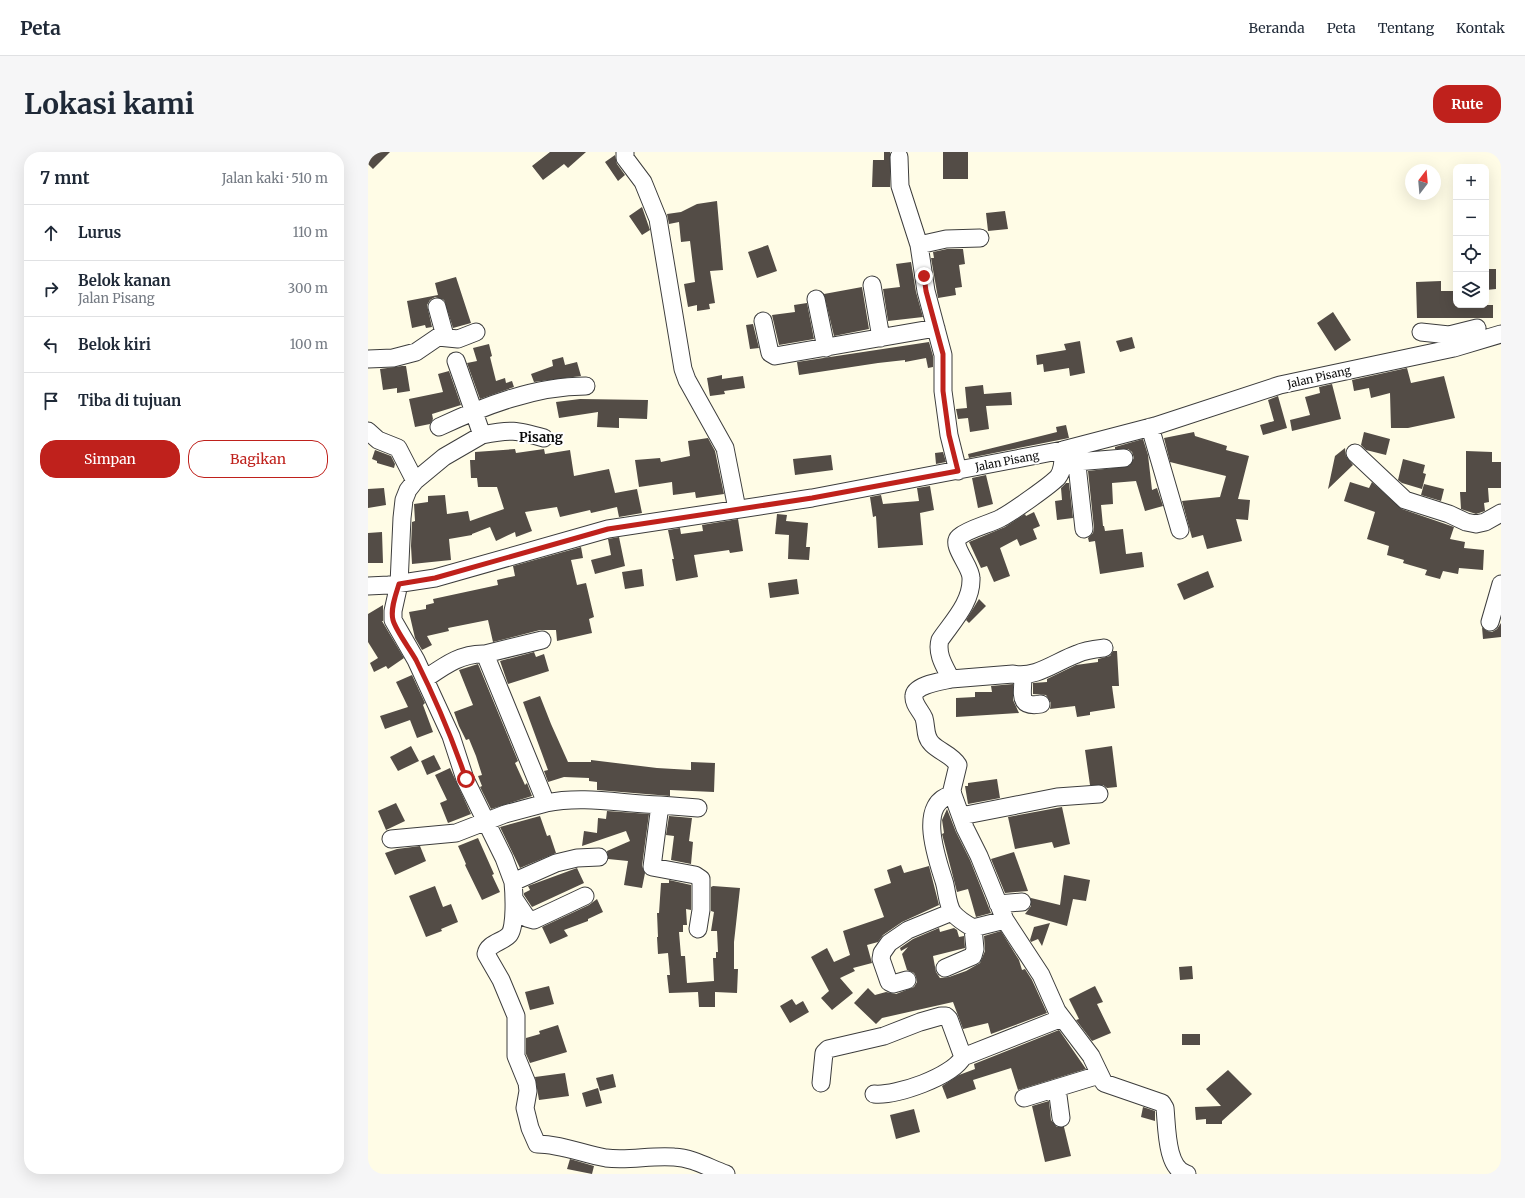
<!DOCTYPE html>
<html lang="id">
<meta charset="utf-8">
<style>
:root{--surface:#fff;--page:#f6f6f7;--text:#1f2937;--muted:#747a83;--line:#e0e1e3;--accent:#bf211c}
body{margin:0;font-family:Merriweather,serif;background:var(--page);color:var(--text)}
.controls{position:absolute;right:12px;top:12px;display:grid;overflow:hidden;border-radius:8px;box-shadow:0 4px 16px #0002}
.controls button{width:36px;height:36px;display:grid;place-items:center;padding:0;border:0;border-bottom:1px solid var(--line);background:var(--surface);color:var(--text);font:20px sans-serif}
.compass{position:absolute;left:1037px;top:12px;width:36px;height:36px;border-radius:50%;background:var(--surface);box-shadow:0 4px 16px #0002;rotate:16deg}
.stop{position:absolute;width:12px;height:12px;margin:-9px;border:3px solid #bf211c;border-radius:50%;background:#fff}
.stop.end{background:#bf211c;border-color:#fff;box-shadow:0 1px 4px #0008}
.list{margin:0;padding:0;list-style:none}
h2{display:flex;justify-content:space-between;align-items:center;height:52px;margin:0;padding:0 16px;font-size:17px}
h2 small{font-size:13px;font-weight:400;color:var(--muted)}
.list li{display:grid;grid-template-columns:26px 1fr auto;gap:12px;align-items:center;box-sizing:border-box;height:56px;padding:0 16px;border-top:1px solid var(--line)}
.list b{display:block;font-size:15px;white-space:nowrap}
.list p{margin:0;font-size:13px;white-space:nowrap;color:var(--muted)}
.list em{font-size:13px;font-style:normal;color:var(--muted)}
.actions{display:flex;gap:8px;padding:12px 16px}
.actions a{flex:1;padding:9px 0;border:1px solid var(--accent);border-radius:16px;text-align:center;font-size:14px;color:var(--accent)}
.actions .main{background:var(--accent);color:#fff}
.icon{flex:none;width:22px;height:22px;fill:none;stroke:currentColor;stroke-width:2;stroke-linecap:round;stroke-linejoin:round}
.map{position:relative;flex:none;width:1133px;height:1022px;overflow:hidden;border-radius:16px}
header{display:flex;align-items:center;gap:24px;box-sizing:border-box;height:56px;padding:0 20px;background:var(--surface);border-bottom:1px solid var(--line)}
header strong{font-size:19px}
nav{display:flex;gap:22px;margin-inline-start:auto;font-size:14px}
.intro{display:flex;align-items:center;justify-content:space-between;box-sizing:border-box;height:96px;padding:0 24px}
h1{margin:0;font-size:28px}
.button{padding:10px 18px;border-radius:16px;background:var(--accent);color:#fff;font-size:14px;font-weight:700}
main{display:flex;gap:24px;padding:0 24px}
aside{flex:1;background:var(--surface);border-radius:16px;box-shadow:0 4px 16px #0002}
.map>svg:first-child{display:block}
.building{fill:#534c46}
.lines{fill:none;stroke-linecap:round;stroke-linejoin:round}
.minor-casing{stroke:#3d3d3d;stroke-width:19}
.minor{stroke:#fff;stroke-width:17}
.route{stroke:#bf211c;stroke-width:5}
.labels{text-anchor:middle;stroke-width:4;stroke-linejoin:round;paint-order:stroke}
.street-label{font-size:11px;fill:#0a0a0a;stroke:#fff}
.quarter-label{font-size:13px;font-weight:bold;fill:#0a0a0a;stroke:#fff}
</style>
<header>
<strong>Peta</strong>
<nav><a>Beranda</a><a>Peta</a><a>Tentang</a><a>Kontak</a></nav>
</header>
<div class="intro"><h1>Lokasi kami</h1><a class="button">Rute</a></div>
<main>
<aside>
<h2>7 mnt<small>Jalan kaki · 510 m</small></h2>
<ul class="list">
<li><svg class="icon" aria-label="ahead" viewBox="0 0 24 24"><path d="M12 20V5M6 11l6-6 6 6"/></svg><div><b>Lurus</b></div><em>110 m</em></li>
<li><svg class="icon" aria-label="right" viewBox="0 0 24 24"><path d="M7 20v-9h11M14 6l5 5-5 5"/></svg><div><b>Belok kanan</b><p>Jalan Pisang</p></div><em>300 m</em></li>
<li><svg class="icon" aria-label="left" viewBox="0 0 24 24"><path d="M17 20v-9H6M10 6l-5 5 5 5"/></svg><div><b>Belok kiri</b></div><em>100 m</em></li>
<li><svg class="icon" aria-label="arrive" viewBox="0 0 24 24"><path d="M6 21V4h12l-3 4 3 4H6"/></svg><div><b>Tiba di tujuan</b></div></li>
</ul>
<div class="actions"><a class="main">Simpan</a><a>Bagikan</a></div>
</aside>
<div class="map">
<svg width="1133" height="1022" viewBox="0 0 1133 1022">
<rect width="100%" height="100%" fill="#fffce6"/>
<path class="building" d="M0,0H22L5,17L0,12Z
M182,0H218L200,16L196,12L175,28L164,14Z
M516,0H522V35H504L505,8H516Z
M575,0H600V27H575Z
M247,3L249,12L257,23L250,29L237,10Z
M349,49L355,118L342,119L347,151L341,152L342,157L329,159V153L320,155L316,132L327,130L322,89L313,90L311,70L301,72L299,62L313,60L329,52Z
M274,55L282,78L274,83L261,64Z
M637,59L640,77L620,79L618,61Z
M400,93L409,119L389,126L380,100Z
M579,97H595L597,112L591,113L594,135L587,136L588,143L570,146L563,106H566L565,100Z
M543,110L548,140L555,165L520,169L515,137L532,135L528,112Z
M1118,117H1128V137L1118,138Z
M88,125L103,171L85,176L76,148L67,145L62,148L59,153L64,175L58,176L57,173L44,176L39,149L70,143L67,131Z
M1073,129V139H1088V153H1125V166H1049L1048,130Z
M494,135L501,177L466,184L456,142Z
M439,151L446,187L411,193L404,163L427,160L426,153Z
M965,160L983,188L967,199L949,171Z
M385,172L391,196L382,197L378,173Z
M764,185L767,196L752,200L748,189Z
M712,189L717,221L702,224L701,216L676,220L675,212L669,213L668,203L698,198L696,192Z
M561,190L565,204V215L560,216L558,206L537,210V208L510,211L431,223L429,210Z
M121,192L124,204L122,205L128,229L137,226L138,231L144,229L146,235L112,247L99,211L109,209L105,196Z
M195,205L197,213L209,210L213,224L166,230L163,222L185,214L184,208Z
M34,214H38L42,239L29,241V236L15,238L12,217Z
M1039,216L1043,231L1076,224L1087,266L1040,276H1023L1022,241L1003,246L1001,236L986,239L984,228Z
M81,219L93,253L64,262L65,267L62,272L47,275L41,247L75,240L70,222Z
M354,223V227L375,224L377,236L356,239L357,242L342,244L339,226Z
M964,232L973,267L924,279L922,268L942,263L937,245L952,241L951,235Z
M615,233L616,242L643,240L644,253L618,254L621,277L602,280L600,266L590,267L588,257L599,256L597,235Z
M910,244L919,276L895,283L892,273L906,269L900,248Z
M212,247L280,248L279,267L251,266V276L229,275L230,260L191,266L188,250Z
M698,273L701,286L601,306L600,302L689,280L688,275Z
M826,280L827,284L859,294L858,298L881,304L870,347L882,348L880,368L868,367L874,389L839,397L835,383L824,386L814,349L852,345L858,324L802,310L796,286Z
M996,280L1022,287L1018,303L998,298L993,293Z
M340,286L347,299L356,342L328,346L327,340L305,343L304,330L271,335L267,308L292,306L293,310L322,304L320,289Z
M775,287L780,303L784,338L789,336L795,354L777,359L768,329L744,331L745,352L733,353L735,374H736L737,379L755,377L758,402L774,400L776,415L732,422L727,389L721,390L720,386L725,381L726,376L720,319L761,314L766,306L764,300L760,297H747V295Z
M977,296L978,304L985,313L960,337L967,304Z
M147,297L148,301L176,297L177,302L202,298L206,324L241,317L247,341L269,337L274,361L251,365L249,355L223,361L222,358L192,365L189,355L157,360L164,379L148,385L147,380L128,389L122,375L104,382V383L81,387L83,408L44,412L43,394L44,370L47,369L46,352L60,350V344L77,343L79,362L100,359L102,369L136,357L129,335H110L109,326H103L102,308H107V300Z
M7,298L23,304L27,312L26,316L9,311V309L4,307Z
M1098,299L1124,300V310H1133V336H1120L1121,350L1116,351L1117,359L1108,362L1093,357L1092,340H1098Z
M575,300L578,310L568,312L567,301Z
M463,303L465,318L427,323L425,307Z
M1035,307L1057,313L1055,321L1058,322L1054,337L1034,331L1030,328Z
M618,323L625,352L610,356L604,326Z
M982,330L1001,336L1004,330L1034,357L1086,375L1082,387L1097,390L1096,396L1116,398L1115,418L1091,416L1090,422L1075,419L1072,427L1057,423L1059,418L1035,411L1036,408L1019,403L1021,394L999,387L1007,360L976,349Z
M698,331H701L705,366L689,368L687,349L694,348L693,336Z
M1056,332L1076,337L1073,349L1053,343Z
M562,334L566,358L552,361L555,393L510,396L508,364L505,365L502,345L513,343L515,352L551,349L549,336Z
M16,336L18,353L0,356V337Z
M666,360L672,374L665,377L669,387L652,394L649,387L632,396L642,424L626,430L619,414L613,416L601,390L637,375L657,362L658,364Z
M409,362L419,363L418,369L440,371L438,395H442L441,408L420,407L421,383L407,382Z
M370,367L375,399L362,401L361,398L326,403L330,425L308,429L304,407H306L300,378L312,376L313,382L335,379L334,373Z
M14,380L15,411H0V381Z
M251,385L257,414L227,422L223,408L243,403L240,387Z
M213,395L215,406L203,408L209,433L218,431L226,465L221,467L224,481L189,489L188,478H172L125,490L120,468L80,476L81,479L59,484L64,493L54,498L47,486L41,460L58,457V453L66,451L65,447L130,433L129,428L147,424L145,414Z
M274,417L276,434L257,437L254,420Z
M840,419L846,435L816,448L809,432Z
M429,427L431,442L402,446L400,431Z
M611,447L618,454L601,471L598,468Z
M15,453V469H14L36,506L20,517L18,514L6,520L2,511L10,506L0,490V462Z
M1133,471V485L1115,487L1114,475L1119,479L1124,480L1129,477Z
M745,499H749L751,534H744L747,556L722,560V563L709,565L707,554L682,557L683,551L678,543L665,542V531L679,530V527L708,513L730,510V507L742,504Z
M166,500L168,505L176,502L181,519L140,532L132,509Z
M110,512L150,609L147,611L157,633L159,631L164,644L123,657L112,635L114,634L110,624L114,623L108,604L101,587L98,588L91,574L86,560L105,553L91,518Z
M44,523L57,551L55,553L65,580L49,586L42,568L17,577L12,564L40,555L28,530Z
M645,532V548L651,561L588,565V546L607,545V540H624L623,534Z
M172,544L183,572L200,610H223V608L289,616L323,618V610L347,611L346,640L302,638V644L229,638V630L221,629V626L196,625L180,630L176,619L180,618L155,550Z
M43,594L51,609L30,619L22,605Z
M744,594L749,635L739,636L735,633H722L717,598Z
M66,603L73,617L59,623L53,609Z
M82,616L103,662L80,671L72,651L79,648L67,623Z
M629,627L632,646L600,652L597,634H600V631Z
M28,651L37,669L18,678L10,659Z
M694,655L702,692L686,696L684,690L647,697L640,665Z
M579,657L588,680L602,708L623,761L608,765L600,737L589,740L574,682L576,681L574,668Z
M239,659L281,662L274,714L277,721L274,736L256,733L260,709L240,707L239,699L262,689L258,679L214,694L216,679L229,681L230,666L238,667Z
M172,664L179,684L182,683L188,701L152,716L132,675Z
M301,664L324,666L321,689L325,690L323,712L303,708L306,684L298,683Z
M110,686L126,722L124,723L132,740L114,748L97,713L98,712L90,694Z
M52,694L58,709L27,723L17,701L29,697Z
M646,700L660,739L637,741L623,707Z
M533,713L536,721L561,714L571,753L534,770L515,783L510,790L499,793L504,811L485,816L487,819L472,826L485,841L464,858L453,846L461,839L443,805L459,796L466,810L482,803L475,779L516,765L506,737L523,731L519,718Z
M209,716L216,731L164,755L156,743V741L162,738L160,734Z
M696,723L722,728L718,749L705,747L699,774L657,762L663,754V746L692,753Z
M301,728L323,733V758L318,757L319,773H315V780H311L313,804H317L319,831L346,829L345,806H348V800H350L349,779H343L346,760L343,759V735L345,734L372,736L366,790V817H370L369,841L347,840V855H331L330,840L301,841L299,823H302L300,801L290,802L289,785H290L289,761H291L293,731H301Z
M67,734L75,755L83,752L90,770L73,777L74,779L58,785L41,744Z
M229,747L235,760L220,767V769L196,778L200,784L182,792L174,775L221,753Z
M682,771L674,794L670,787L663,790L662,788L666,775Z
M571,776L572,780L586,776L589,778L591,785L596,784L597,796L565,804L568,820L572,826L581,825L598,819L612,811L617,799L616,784L633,779L651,808L654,818L657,817L664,828L679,861L623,882L620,871L595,877L585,850L514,866L508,872L486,851L500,836L507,843L518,840L528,842L546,835L549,830L548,825L546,821L539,818L534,802L540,795L533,799L532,796L545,787Z
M824,814L825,827L812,828L811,815Z
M181,834L186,852L162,858L157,840Z
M727,834L735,850L729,852L743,881L724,889L708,868L711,867L701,847Z
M424,847L428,853L435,849L441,860L422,871L412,854Z
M190,873L199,900L162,911L158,902V886L172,882L171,879Z
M691,878L718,917L650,938L643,916L605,928L608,937L579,947L574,934L591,923L607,917L606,912Z
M814,882H832V893H814Z
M860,918L884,942L854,969V972H838V967L828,968L827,955L853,954L838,937Z
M197,921L201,944L171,948L167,925Z
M245,922L248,935L232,939L228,926Z
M230,936L234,951L218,955L214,941Z
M681,949L683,968L689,975H696L703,1004L677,1010L664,954Z
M775,955L787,959V969L773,965Z
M546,957L552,980L528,987L522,963Z
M202,1007L226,1014L224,1022L199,1017Z"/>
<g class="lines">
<g class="minor-casing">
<path id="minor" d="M257,0V6L275,30L290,67L315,217L319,228L357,296L369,357
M531,5L532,34L551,93L558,139L575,203V239L581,283L590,319
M551,93L578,87L612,86
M504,133L513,186
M448,147L458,196
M69,155L77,184
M395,169L402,201L407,204L568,176
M1053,180L1081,183L1086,196
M1081,183L1109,176
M0,207L25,206L48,200L70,185L90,187L108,180
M88,209L114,283L76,305L47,329L40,338L36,348L34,366L31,432L25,459V468L48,508L65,545L83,584L97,627L136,706L145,730L188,711L209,706L231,705
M71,275C116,254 167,234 218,234
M782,275L812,378
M0,279L10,288L30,296L47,329
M114,283C143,277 148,278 176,286
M707,295L716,377
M695,298C695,307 696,317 690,325C684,332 643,361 633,366C622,372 600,377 591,385C582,393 603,414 603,426C604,450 585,469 572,488C568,502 577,515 583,527C575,529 546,533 546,544C545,552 553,559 556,566C559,576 556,584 564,592C572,600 584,603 590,613L584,638L585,643L597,676L611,704L637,768L673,823L689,859L723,904L736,931L794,951L797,956C799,975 798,1017 819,1022
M987,301L1037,348L1081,362L1098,370L1108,372L1117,370L1133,361
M708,310L756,306
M0,434L21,433L67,426L240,377L444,346L695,298L787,274L912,233L1086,196L1133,182
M1122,470L1133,432
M117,502L174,488
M655,524C655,542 649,556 673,552
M583,527L645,522C667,527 689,509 709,502C717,498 727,497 736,496
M585,643C548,649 569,707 576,729C579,738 579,753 585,761C590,767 598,772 605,776L637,768
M178,651C216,643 254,652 292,653L284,715L327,723L333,727V758L330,777
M292,653L330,656
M593,664L689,645L731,642
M23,687L88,681L137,662L178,651L117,502C93,501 76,514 57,527
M145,730C146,740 148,776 141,783C135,790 120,791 118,802L133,828L148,864V904L159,931L160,939L157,956L162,976L169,992C193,992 215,1002 238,1006C261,1009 283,1003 306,1005C325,1006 341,1016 358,1022
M147,748L159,766L166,768L217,744
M630,752L654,750
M577,816L605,804L607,797L605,776
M539,828L525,832L521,830L513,807L514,801L521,791L540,778L584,760
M453,931L456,901L460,897L516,884L552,870L573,864H578L581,867L595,905
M689,936L693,966
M506,942C528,944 584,925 595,905L694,866
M656,946L731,923"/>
</g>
<use href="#minor" class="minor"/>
</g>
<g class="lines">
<path class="route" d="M98,627C84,586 67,546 48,508C42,497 28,479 25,468C22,457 28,442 31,432L67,426L240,377L444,346L590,319L581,283L575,239V202L558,139L556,124"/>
</g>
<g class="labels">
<g class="street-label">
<text transform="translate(951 225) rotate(-13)" y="4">Jalan Pisang</text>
<text transform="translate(639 309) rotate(-11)" y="4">Jalan Pisang</text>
</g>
<g class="quarter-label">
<text x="173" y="290">Pisang</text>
</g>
</g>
</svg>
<div class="controls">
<button>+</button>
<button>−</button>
<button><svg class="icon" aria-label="locate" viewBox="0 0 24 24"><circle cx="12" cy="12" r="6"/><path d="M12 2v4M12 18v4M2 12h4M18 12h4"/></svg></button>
<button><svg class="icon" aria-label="layers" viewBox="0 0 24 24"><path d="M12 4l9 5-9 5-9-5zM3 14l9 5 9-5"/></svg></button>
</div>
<svg class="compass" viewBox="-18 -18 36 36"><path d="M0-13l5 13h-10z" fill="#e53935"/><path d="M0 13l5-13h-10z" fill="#747a83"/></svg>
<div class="stop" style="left:98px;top:627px"></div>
<div class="stop end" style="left:556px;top:124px"></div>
</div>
</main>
